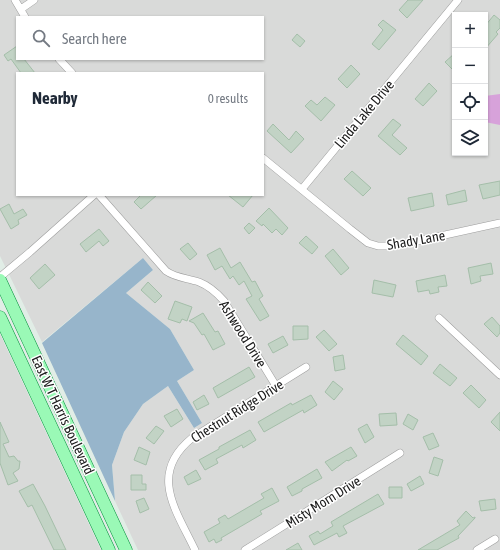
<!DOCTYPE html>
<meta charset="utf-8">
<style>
:root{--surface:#fff;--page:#f2f2f3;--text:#1f2937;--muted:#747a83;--line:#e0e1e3}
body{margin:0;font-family:"Asap Condensed",sans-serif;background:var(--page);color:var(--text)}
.controls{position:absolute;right:12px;top:12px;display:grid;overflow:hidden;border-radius:0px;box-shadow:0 1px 3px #0004}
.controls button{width:36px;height:36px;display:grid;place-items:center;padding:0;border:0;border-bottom:1px solid var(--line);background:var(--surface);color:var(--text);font:20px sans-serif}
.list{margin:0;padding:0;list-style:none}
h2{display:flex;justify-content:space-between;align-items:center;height:52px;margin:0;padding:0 16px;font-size:17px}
h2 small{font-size:13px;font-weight:400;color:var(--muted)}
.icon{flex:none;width:22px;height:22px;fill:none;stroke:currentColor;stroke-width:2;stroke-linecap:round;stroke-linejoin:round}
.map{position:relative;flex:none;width:500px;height:550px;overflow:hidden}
.search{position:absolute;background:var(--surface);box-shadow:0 1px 3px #0004;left:16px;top:16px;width:248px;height:44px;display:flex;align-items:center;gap:10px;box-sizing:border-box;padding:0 14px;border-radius:0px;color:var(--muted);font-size:15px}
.panel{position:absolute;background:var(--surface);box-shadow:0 1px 3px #0004;left:16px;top:72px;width:248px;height:124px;border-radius:0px}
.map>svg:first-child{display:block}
.residential{fill:#d9dad9;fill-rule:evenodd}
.forest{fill:#97b5cb}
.water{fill:#d7a2da}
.building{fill:#c2d3c5;stroke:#a4bea9}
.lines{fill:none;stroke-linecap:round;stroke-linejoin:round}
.minor-casing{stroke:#9d9d9d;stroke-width:8}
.primary-casing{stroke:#048f3b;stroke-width:13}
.minor{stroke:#fff;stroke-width:7}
.primary{stroke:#9af9b6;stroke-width:12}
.labels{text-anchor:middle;stroke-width:3;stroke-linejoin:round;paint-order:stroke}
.street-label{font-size:14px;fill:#1c1c1c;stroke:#fff}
</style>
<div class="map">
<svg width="500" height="550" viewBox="0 0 500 550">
<rect width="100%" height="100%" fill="#e1ede6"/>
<path class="residential" d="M0,0H500V550H138L115,501L112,465L124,432L143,404L168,386L194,428L202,423L177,381L194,370L170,329L126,293L153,270L143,258L42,342L0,256ZM455,15H485V153H455ZM17,17H263V59H17ZM17,73H263V195H17Z
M0,334L101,550H0Z"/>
<path class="forest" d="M143,258L153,270L126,293L170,329L194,370L177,381L202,423L194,428L168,386L143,404L124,432L112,465L115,501L42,343Z"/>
<path class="water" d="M500,94V125L485,122V96Z"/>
<path class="building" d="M408,0H423L407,18L399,10Z
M494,15L500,20V28L496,32L498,34L485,49V26Z
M383,20L396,30L379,50L372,44L383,30L378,25Z
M297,34L305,41L300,47L292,40Z
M17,46V59H24L35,73H21L11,59L8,61L4,55Z
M455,53V72L445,62Z
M351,65L360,74L347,88L338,79Z
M429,83L437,91L423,106L415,99Z
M325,97L335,105L321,121L305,106L311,100L317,105Z
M393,119L401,125L392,135L407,148L400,155L378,136Z
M273,124L289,140L296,131L304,139L291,153L267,131Z
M352,171L371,188L363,196L344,179Z
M500,181V195L483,199L479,185Z
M465,190L467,201L448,205L446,195Z
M432,193L434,206L411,211L408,198Z
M141,195H157L141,209L134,202Z
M228,195H253L243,207Z
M9,204L14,214L23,209L27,215L18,220L19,224L11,229L0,209Z
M269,208L288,228L282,235L276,229L272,233L263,224L262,226L256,221Z
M249,223L255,228L249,234L244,228Z
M99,229L109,241L103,246L99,241L86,252L80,244Z
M306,236L318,247L312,254L299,243Z
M188,243L197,254L190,260L180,249Z
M220,248L231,268L240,262L252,282L255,281L263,296L259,299L269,316L260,321L246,299L252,296L244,281L239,285L233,276L230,279L222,266L215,270L207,255Z
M333,249L349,268L341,275L325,256Z
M491,263L493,274L480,276L481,281L471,284L468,268Z
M45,264L55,275L39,289L30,278Z
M445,275L447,286L438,287L439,292L430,294L429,290L418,292L416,281Z
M374,280L396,285L393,297L372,293Z
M148,282L162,296L155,303L141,290Z
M175,301L192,307L187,321L182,319L180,323L168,319Z
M203,313L215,332L218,331L225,344L213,350L204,334L202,335L194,323L189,321Z
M492,317L500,326V333L497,337L484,324Z
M293,326H308V339L293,340Z
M324,330L337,344L329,351L316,337Z
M403,335L428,356L421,365L396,344Z
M283,336L288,345L273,353L268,344Z
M343,355L345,369L335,371L333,357Z
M440,364L457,378L450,386L433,373Z
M249,367L255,377L218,398L213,388Z
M333,381L343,389L334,400L325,392Z
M471,385L486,400L479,408L463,393Z
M204,395L209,404L197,410L193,402Z
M311,395L317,405L304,413L303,410L264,432L258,422L291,403L292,405Z
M177,409L183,419L171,427L164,416Z
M500,412V431L491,422Z
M396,413L397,425L380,426L379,414Z
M408,414L418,420L413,430L403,424Z
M0,422L9,442L3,444L9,457L14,456L18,461H20L19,469L13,473L18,481L8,485L0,463Z
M367,424L374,437L365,443L358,429Z
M156,426L164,431L154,444L146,438Z
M250,430L256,440L243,448L242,445L216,459L218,463L205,470L199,460L219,449V447Z
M433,433L439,446L429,450L423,437Z
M139,447L150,452L146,465L134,460Z
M351,447L357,456L348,461L347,460L332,471L325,462Z
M434,457L443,460L438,476L429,473Z
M317,469L322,478L302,489V491L292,496L287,487Z
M196,470L201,479L188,485L184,477Z
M131,475H142V484H146V490H131Z
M420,476L424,484L411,491L407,484Z
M33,484L45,506L66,550H54L32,505L28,507L19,491Z
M389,487H402V498H389Z
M272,488L279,501L260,511L262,514L221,538L222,540L216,543L214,539L209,542L204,532L220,523L218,519L225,515L228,519L264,498L261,494Z
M378,494L384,504L343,526L347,533L339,537L337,533L314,545L309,536L318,531L320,534L333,526L331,522Z
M144,498L149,509L140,513L136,501Z
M495,499L496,509L481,511L479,501Z
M466,511L473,518L475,517V518L458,536L459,538L437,550H418L460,525L457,521Z
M298,543L302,550H286Z"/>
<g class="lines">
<g class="minor-casing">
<path id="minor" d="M15,0L25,17
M21,9L34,0
M59,59L72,73
M263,158L350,229L368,243L378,246H386L413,242L500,223
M302,189L458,0
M99,195L166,271C176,278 187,278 199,282C209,286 217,293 224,301L276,386
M0,277L30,252L94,195
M439,318L500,375
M195,550C176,510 148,474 192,438L306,367
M245,550L400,453
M477,550L495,539"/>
</g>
<g class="primary-casing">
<path id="primary" d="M0,280L126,550
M0,317L109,550"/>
</g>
<use href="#minor" class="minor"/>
<use href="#primary" class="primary"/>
</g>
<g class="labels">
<g class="street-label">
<text transform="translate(364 114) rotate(-50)" y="5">Linda Lake Drive</text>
<text transform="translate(416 240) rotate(-10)" y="5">Shady Lane</text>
<text transform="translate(243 334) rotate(58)" y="5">Ashwood Drive</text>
<text transform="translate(237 411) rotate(-32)" y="5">Chestnut Ridge Drive</text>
<text transform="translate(63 415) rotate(65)" y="5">East W T Harris Boulevard</text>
<text transform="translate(323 502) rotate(-32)" y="5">Misty Morn Drive</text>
</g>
</g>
</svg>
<div class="controls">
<button>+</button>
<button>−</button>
<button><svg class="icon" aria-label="locate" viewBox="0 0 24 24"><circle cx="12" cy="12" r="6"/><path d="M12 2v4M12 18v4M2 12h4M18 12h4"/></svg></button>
<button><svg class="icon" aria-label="layers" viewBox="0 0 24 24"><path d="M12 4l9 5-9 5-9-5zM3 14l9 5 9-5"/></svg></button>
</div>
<div class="search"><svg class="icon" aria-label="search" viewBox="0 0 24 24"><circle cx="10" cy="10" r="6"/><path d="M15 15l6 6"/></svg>Search here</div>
<section class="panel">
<h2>Nearby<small>0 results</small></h2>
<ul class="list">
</ul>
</section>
</div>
